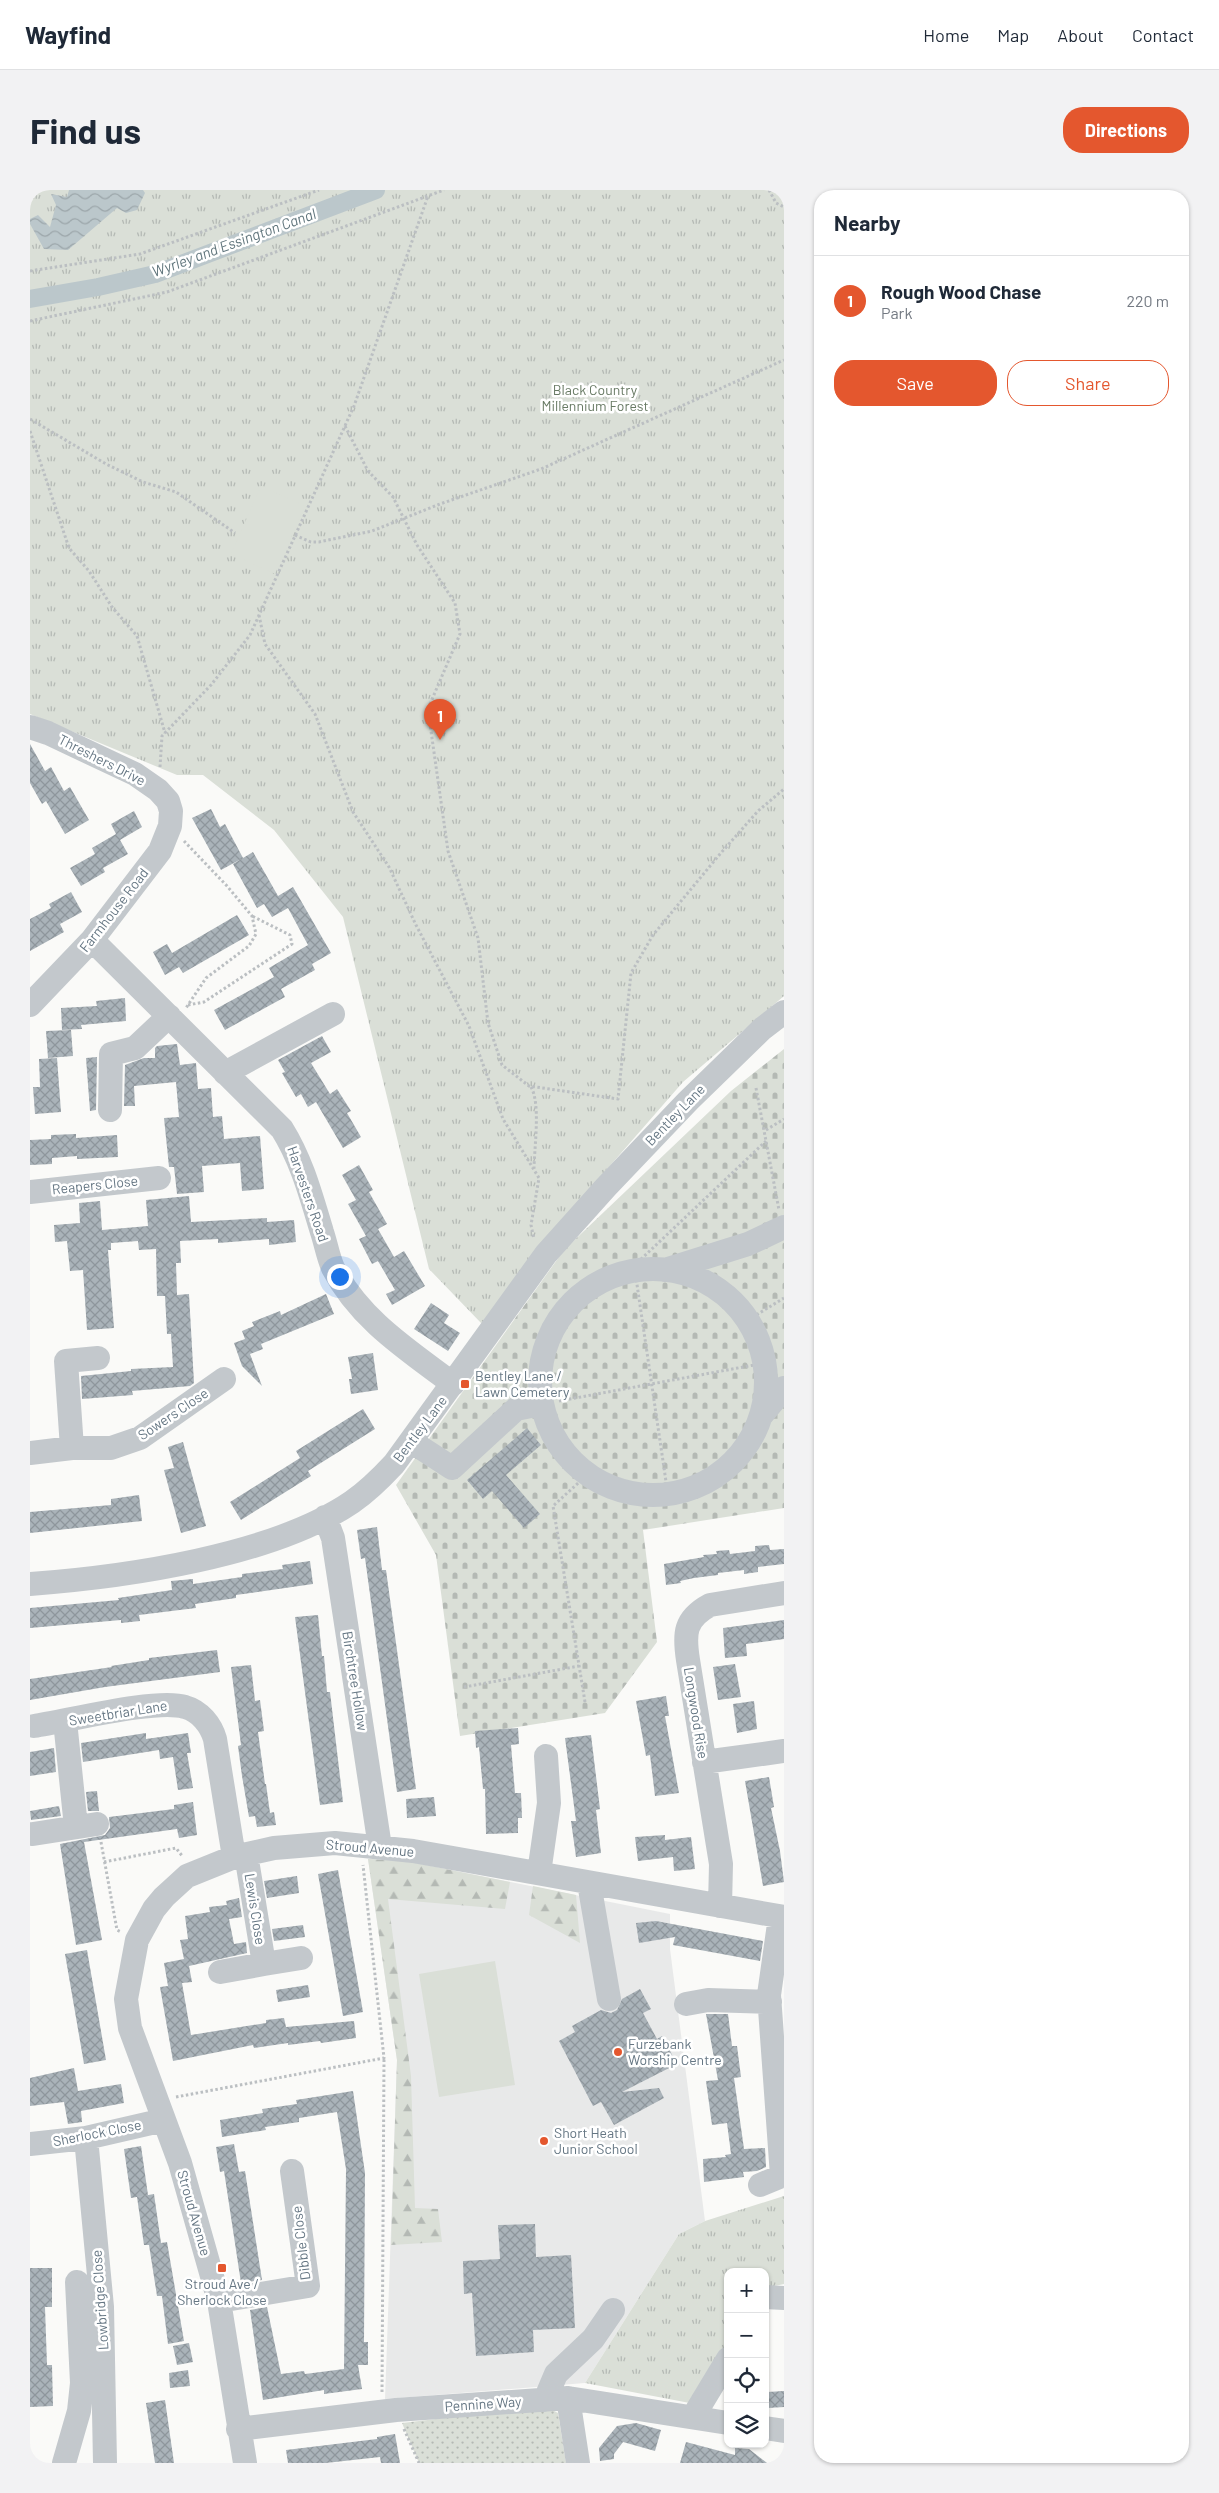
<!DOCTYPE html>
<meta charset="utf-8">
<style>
:root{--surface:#fff;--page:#f2f2f3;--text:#1f2937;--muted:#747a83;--line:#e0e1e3;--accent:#e4572e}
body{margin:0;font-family:Barlow,sans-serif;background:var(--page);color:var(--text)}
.controls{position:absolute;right:15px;bottom:15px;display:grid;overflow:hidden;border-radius:10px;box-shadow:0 1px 4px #0004}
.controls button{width:45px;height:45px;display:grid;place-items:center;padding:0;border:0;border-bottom:1px solid var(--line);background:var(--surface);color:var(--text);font:25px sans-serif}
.you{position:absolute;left:309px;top:1086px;width:18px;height:18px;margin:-12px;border:4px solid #fff;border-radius:50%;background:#1a73e8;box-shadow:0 0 0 8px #1a73e833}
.badge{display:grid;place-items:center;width:32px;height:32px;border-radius:50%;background:var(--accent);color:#fff;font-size:16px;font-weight:700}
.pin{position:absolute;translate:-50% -41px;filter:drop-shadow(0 1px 2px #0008)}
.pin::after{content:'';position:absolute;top:26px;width:18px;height:15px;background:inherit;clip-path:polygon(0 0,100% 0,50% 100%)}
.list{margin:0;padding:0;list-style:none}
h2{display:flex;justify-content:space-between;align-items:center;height:65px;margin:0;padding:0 20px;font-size:21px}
h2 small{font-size:16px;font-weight:400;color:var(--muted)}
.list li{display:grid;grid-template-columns:32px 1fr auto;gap:15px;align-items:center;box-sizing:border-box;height:90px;padding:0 20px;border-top:1px solid var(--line)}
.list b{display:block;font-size:19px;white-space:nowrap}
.list p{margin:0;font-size:16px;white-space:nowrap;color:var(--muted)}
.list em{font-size:16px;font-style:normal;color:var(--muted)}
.actions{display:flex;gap:10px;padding:15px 20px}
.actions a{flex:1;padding:11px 0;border:1px solid var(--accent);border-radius:20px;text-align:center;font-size:18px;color:var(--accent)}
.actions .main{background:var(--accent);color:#fff}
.icon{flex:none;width:28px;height:28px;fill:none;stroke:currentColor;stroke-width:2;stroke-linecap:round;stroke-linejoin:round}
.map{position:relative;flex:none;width:754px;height:2273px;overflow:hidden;border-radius:20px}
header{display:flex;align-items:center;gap:30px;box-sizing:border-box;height:70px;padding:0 25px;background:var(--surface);border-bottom:1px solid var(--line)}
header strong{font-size:24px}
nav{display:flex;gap:28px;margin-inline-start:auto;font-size:18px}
.intro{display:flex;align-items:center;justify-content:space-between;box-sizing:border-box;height:120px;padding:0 30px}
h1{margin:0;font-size:35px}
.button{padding:12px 22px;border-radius:20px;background:var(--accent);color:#fff;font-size:18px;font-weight:700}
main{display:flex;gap:30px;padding:0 30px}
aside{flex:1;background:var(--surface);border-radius:20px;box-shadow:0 1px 4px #0004}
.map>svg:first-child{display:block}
.built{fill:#e8e9e9}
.grass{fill:url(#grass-dots)}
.forest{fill:url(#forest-firs)}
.cemetery{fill:url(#cemetery-stones)}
.park{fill:url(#park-tufts)}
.pitch{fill:#dadfd7}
.water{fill:url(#water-waves)}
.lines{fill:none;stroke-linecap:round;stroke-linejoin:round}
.canal{stroke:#bbc7cb;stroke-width:18}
.building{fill:url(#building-cross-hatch)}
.path{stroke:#bbbfc2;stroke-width:3;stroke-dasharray:2.5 2.5;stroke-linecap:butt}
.minor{stroke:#c3c8cc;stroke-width:24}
.poi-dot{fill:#e4572e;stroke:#fff;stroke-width:2}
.labels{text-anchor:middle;stroke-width:5;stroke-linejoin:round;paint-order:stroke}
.park-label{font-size:14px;fill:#687a64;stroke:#fff}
.street-label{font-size:14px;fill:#657683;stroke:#fff}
.poi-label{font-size:14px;fill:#657683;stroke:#fff;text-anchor:start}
.water-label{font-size:15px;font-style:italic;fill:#60757c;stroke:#fff}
</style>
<header>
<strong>Wayfind</strong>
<nav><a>Home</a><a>Map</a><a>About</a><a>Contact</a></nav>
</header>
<div class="intro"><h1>Find us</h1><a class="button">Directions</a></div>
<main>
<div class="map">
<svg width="754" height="2273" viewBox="0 0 754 2273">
<defs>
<pattern id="grass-dots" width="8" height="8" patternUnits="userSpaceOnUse" patternTransform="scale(1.25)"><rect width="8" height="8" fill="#dadfd7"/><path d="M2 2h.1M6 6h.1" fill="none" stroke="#b4b9b4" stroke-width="1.8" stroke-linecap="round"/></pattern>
<pattern id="forest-firs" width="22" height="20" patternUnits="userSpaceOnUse" patternTransform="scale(1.25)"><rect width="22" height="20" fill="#dadfd7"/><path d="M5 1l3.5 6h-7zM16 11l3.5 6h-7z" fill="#b4b9b4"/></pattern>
<pattern id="cemetery-stones" width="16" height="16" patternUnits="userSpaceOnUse" patternTransform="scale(1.25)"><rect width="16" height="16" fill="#dadfd7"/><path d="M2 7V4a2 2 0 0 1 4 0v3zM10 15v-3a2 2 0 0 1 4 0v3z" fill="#b4b9b4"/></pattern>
<pattern id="park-tufts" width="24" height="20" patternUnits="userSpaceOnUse" patternTransform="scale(1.25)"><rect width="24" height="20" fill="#dadfd7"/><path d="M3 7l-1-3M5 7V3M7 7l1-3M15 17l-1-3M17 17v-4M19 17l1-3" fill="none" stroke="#b4b9b4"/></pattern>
<pattern id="water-waves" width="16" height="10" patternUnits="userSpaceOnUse" patternTransform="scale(1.25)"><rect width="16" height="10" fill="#bbc7cb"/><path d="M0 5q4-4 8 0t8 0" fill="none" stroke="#9ca6aa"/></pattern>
<pattern id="building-cross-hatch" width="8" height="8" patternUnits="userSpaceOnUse" patternTransform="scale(1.25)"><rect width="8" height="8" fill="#aab3b9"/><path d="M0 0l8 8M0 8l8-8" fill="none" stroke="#8e969c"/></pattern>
</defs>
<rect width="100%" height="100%" fill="#fafaf8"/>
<path class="built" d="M338,1669L376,1671L640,1724V1759L675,2031L649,2044L555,2193L355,2209L367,1870Z"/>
<path class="grass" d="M515,2216L528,2223L536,2273H389L372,2233Z"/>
<path class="forest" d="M338,1669L376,1671L480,1692L475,1719L358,1709L381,1886L385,2018L408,2019L412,2052L361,2055L367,1870Z
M503,1696L546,1705L550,1753L499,1725Z"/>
<path class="cemetery" d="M754,859V1318L613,1340L627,1452L575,1523L430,1546L406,1365L366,1295L534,1060L701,901Z"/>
<path class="park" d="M0,0H754V806L653,892L503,1064L452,1134L399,1079L313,727L244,640L173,585H147L0,524Z
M754,2006V2094L735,2098V2082H698V2155L665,2214L555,2193L649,2044L675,2031Z"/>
<path class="pitch" d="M231,296L275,316L245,384L201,364Z
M465,1771L485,1895L409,1907L389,1784Z"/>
<path class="water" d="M39,0H113L115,3L107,20L96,23L87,18L38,60L14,59L0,34V29L8,25L20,37L26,15L21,4L37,7Z"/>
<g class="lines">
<path class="canal" d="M0,109L68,97L125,84L346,0"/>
</g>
<path class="building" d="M0,554L15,581L21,577L34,601L40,597L59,630L35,644L16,611L12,614L0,593Z
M181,619L190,637L195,634L213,668L191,680L162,628Z
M104,621L112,637L90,650L98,664L73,678L75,682L51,696L40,678L65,664L62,658L86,644L81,634Z
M223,662L248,706L263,697L301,763L282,774L285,780L251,799L255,807L195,840L184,820L244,787L239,778L278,755L258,718L242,727L234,714L227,718L203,674Z
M41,702L52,722L30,734L34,742L0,761V729L21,718L19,714Z
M207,725L219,745L153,783L149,777L135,785L123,762L137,754L142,763Z
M95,808L96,831L51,835L52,839L32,840L31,818L67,816L66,811Z
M41,840L43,866L18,868L16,841Z
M292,846L301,862L281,873L300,904L307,899L321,921L317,923L331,947L313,958L286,912L278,917L271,904L266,907L252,883L255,882L248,870Z
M147,854L150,875L166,873L168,899L181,898L183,927L192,926L194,949L230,946L234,999L212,1001L210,973L172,976L174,1002L147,1004L144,977H139L134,928L149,927L146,892L104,896L105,916H94L95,875L114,868H125V858L127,856Z
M67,867L66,920L60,921L56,868Z
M27,868L31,922L5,924L3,897H10L9,869Z
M46,944V948L87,945L88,967L47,969V966L22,968V974L0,975V950L21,949V945Z
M329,975L343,1000L339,1002L357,1034L348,1039L364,1067L374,1061L395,1096L362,1115L356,1104L365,1100L348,1071L342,1074L329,1049L336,1046L318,1014L326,1010L312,985Z
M159,1006L161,1032L237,1028V1032L264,1030L266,1052L239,1055V1049L188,1053V1049L150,1051L151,1073H146L147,1105L159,1104L164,1193L160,1196L102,1201L103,1205L52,1209L51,1186L101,1181V1179L143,1177L141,1144H137L135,1106H139H127L126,1059L109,1060L108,1051L81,1053V1060H78L84,1138L57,1140L53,1080L40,1081L37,1051L25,1052L24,1035L50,1033L49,1013L70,1011L72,1040L118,1036L116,1010Z
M296,1104L304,1124L231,1154L233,1159L220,1164L232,1196L212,1176L204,1153L215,1149L212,1141L224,1136L222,1132L250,1121L251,1125Z
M401,1113L419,1125L414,1133L430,1143L418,1161L384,1139Z
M343,1163L348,1200L321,1204L319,1189H322L318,1167Z
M333,1219L345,1239L278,1281L281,1286L211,1330L200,1312L270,1268L266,1261Z
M497,1238L511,1255L476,1285L510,1324L494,1338L462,1301L453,1309L437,1290Z
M153,1252L176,1336L151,1343L134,1280L144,1278L138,1257Z
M109,1305L112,1331L0,1343V1322L81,1315V1309Z
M347,1337L352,1380H356L386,1599L367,1602L335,1368L331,1369L327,1340Z
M739,1355L740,1360L754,1359V1374L728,1377V1382L714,1384V1380L688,1383V1385L664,1388L650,1391L651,1393L636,1395L634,1374L674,1367L673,1365L687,1364L686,1361L699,1360L700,1364L725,1361V1356Z
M280,1371L283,1394L206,1405V1408L165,1414L166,1418L109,1425L110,1431L91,1433V1430L0,1438V1418L89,1410L88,1408L142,1400L141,1391L163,1389V1394L212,1387V1384L253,1379L252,1375Z
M288,1425L292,1466H294L297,1502H300L313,1612L290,1615L265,1427Z
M754,1430V1449L716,1454L717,1466L695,1468L693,1438Z
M187,1460L190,1482L75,1497L0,1510V1489L82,1477L81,1476L119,1470V1468Z
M705,1474L711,1507L688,1510L683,1477Z
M221,1475L225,1511L230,1510L234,1541L228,1542L235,1594H236L240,1623L244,1622L246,1635L227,1637L225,1626L219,1627L212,1586L208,1556L211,1555L201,1477Z
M636,1506L639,1526H635L649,1603L625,1606L620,1565L616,1566L606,1511Z
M724,1511L727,1539L707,1543L703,1514Z
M488,1538L489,1554L481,1555L485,1603H491L492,1628H488V1643L456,1644L455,1599H453L449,1557L446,1558L445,1541Z
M116,1543V1549L158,1543L161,1563H157L163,1598L148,1600L143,1567L130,1569L129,1560L53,1572L51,1553Z
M561,1545L570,1619L566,1620L571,1663L546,1667L541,1631H546L535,1548Z
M24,1558L26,1582L0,1586V1562Z
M739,1587L744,1617L741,1618L750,1661L754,1692L733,1696L715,1591Z
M67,1601L69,1621H58L56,1602Z
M27,1606L31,1626L1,1630L0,1621L29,1616Z
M404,1607L406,1626L377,1628L376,1609Z
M163,1612L167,1645L149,1648L147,1639L54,1652L72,1750L46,1755L30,1654L75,1645L80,1638L79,1627L144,1619V1615Z
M635,1645V1650L661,1647L665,1679L644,1681L643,1667L608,1671L605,1647Z
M308,1680L333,1822L313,1826L288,1684Z
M267,1686L269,1703L237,1708L234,1691Z
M209,1708L212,1727L199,1729L204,1754L216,1752L217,1763L159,1776L162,1792L152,1793L161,1845L236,1833V1830L254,1828L256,1837L324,1831L326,1848L291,1853L290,1851L258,1855V1853L224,1858L223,1855L143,1871L130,1797L138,1796L134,1773L154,1769L150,1750L158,1749L155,1726L180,1722L179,1717L197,1715L196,1711Z
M626,1731L733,1751L730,1771L643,1755L645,1747L609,1753L606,1733Z
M273,1735L275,1747L244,1751L242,1739Z
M57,1760L76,1870L54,1874L35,1764Z
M278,1795L280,1807L248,1812L246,1800Z
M610,1799L621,1819L613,1823L627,1849L632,1846L647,1874L592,1902L629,1898L634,1908L584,1935L571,1912L563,1916L529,1851L545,1842L542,1836L571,1820L581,1823L587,1820L592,1809Z
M676,1824H698L702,1856H707L711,1887L704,1888L714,1959L735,1958L736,1977L727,1981L713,1982L714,1987L674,1992L673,1969L696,1967L695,1965L701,1964L697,1933L682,1935L676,1891L688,1890Z
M44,1878L48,1901L91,1894L94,1913L51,1921L52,1932L38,1934L34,1912L0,1916V1888Z
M323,1901L335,1983L334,2152H338V2175H328L332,2199L294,2204V2200L233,2210L220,2120L237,2117L251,2184L274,2181L275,2184L314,2179L316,1979L307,1922L269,1928V1932L235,1937L236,1940L192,1947L190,1930L233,1923L232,1919L267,1914L266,1910Z
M204,1954L209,1982L215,1981L232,2090L211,2093L194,1981L190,1982L186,1957Z
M111,1956L118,2005L101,2008L94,1959Z
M124,2004L131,2053L137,2052L154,2151L138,2154L132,2106H127L119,2055H114L107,2007Z
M505,2034L506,2067L541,2065L545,2138L503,2140L504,2162L446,2166L442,2103L434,2104L433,2071L470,2069L468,2035Z
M0,2078H22V2117H15L17,2175H22L23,2216L0,2217Z
M159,2153L163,2172L147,2175L143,2156Z
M158,2180L160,2196L140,2198L139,2183Z
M754,2201V2217L738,2218L737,2202Z
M135,2210L144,2273H125L116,2213Z
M606,2233L631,2240L625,2261L593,2252L584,2264V2269L570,2271L569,2258L587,2236Z
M365,2244L370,2273H351L350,2267L296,2273H258L256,2260L347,2249V2247Z
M656,2252L705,2265V2258L719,2259L737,2273H650Z"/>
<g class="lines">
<path class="path" d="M739,0L746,13L754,17
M0,81L110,64L289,0
M0,131L137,102L414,0
M0,229L76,274L113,292L146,302L205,343
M315,236L338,281L363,307L387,355L425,413L430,444L400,514V534L418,661L448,748L458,833L472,875L499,896L588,909L601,783L623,745L690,664L728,621L754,599
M0,241L39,358L59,381L82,417L107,446L135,543
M265,345L281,352H289L342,341L410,314L511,279L754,170
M229,425L235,454L285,524L323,622L359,677L386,735L439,836L473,929L509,988L501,1035L504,1049
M130,577L132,546L181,495L220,445L324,216L398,6
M154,651L197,696L222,726L226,744L219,756L176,788L156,818
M158,815L174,812L262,754L260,745L222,726
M501,897C511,914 504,959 504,980
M726,898L749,1020
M736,940L754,929
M718,1130L754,1108
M529,1211L735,1173
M638,1305L605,1081L607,1073L736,951
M434,1497L549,1476
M555,1512L523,1316L557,1285
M71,1652L87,1740L91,1742
M74,1672L146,1658L153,1667
M146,1907L354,1868L333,1675
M352,2202L354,1868
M374,2239L389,2273"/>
<path class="minor" d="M0,537L18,543L105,584L128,600L138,611L141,621L140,636L130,661L62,750L0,815
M62,750L252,939C272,971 281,1006 292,1042C296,1054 298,1067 303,1078C330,1130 378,1160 423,1194
M195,883L303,824
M80,920L81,864L105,858L139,826
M0,1002L129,988
M510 1192a113 113 0 1 1 226 0a113 113 0 1 1-226 0Z
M635,1080L718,1054L754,1037
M731,1226L754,1198
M382,1252L422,1278L486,1219L511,1214
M42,1258L36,1171L68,1168
M0,1263L42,1258H81L110,1248L194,1189
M295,1327L303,1348L350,1657
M0,1394C95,1387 243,1366 322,1312C338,1301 351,1288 364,1274L516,1064L576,997L658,911L732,839L754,822
M35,1531L46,1637
M4,1536C38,1531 127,1508 155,1517C170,1521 181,1535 185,1549L204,1667
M674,1572L754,1561
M3,1644L67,1634
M509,1683L519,1613L516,1566
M559,1693L579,1809
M690,1716L691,1674L658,1470C654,1444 654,1429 680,1415L754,1403
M750,1727L739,1805L752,1986
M234,1774L271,1768
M190,1782L234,1774L216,1664
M656,1814L678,1810L740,1812
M56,1948L72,2117L75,2273
M0,1954L56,1948L134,1930
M730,1995L754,1985
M735,2107L754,2108
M189,2111L278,2096L262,1981
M538,2208L548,2273
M515,2210L526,2184L563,2149L583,2120
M663,2227L698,2169
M735,2238L754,2241
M208,2239L366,2220L538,2208L698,2233
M34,2273L49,2221L52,2193L47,2092
M215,2273L189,2111L150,1973L100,1838L96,1809L107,1750L124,1719L134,1707L157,1686L204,1667L244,1658L305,1653L383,1661L754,1727"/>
</g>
<g class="poi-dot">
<rect x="430" y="1189" width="10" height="10" rx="2.5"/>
<circle cx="588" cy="1862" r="5"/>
<circle cx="514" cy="1951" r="5"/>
<rect x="187" y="2073" width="10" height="10" rx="2.5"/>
</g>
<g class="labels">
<g class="park-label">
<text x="565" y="205">Black Country<tspan x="565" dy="16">Millennium Forest</tspan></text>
</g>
<g class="street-label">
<text transform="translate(72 570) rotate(27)" y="5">Threshers Drive</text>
<text transform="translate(84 720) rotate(-52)" y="5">Farmhouse Road</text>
<text transform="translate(645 925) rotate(-46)" y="5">Bentley Lane</text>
<text transform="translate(65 995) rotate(-6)" y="5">Reapers Close</text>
<text transform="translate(278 1004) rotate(71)" y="5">Harvesters Road</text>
<text transform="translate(143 1224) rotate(-34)" y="5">Sowers Close</text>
<text transform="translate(390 1239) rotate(-53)" y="5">Bentley Lane</text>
<text transform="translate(325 1491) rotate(81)" y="5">Birchtree Hollow</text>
<text transform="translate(88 1523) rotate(-9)" y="5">Sweetbriar Lane</text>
<text transform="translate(666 1523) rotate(81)" y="5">Longwood Rise</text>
<text transform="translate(340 1658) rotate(5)" y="5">Stroud Avenue</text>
<text transform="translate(225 1719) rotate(81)" y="5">Lewis Close</text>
<text transform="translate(67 1943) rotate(-11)" y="5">Sherlock Close</text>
<text transform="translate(164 2023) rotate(74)" y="5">Stroud Avenue</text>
<text transform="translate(271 2053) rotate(-97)" y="5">Dibble Close</text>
<text transform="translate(70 2110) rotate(-94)" y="5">Lowbridge Close</text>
<text transform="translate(453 2214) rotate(-4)" y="5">Pennine Way</text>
</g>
<g class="poi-label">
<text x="445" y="1191">Bentley Lane /<tspan x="445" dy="16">Lawn Cemetery</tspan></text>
<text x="598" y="1859">Furzebank<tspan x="598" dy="16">Worship Centre</tspan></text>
<text x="524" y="1948">Short Heath<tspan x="524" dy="16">Junior School</tspan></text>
<text x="192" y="2099" text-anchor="middle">Stroud Ave /<tspan x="192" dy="16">Sherlock Close</tspan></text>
</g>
<g class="water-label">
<text transform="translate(204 53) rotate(-20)" y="5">Wyrley and Essington Canal</text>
</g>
</g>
</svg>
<div class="controls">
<button>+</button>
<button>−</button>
<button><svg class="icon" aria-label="locate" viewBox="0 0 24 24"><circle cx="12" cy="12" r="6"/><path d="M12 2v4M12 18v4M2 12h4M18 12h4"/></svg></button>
<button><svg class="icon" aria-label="layers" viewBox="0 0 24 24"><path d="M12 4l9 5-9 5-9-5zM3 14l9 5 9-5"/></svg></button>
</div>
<div class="you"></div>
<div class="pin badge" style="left:410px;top:550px">1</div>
</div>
<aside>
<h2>Nearby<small></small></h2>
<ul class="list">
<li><span class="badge">1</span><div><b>Rough Wood Chase</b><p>Park</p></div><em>220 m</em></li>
</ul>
<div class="actions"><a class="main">Save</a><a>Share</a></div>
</aside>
</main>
